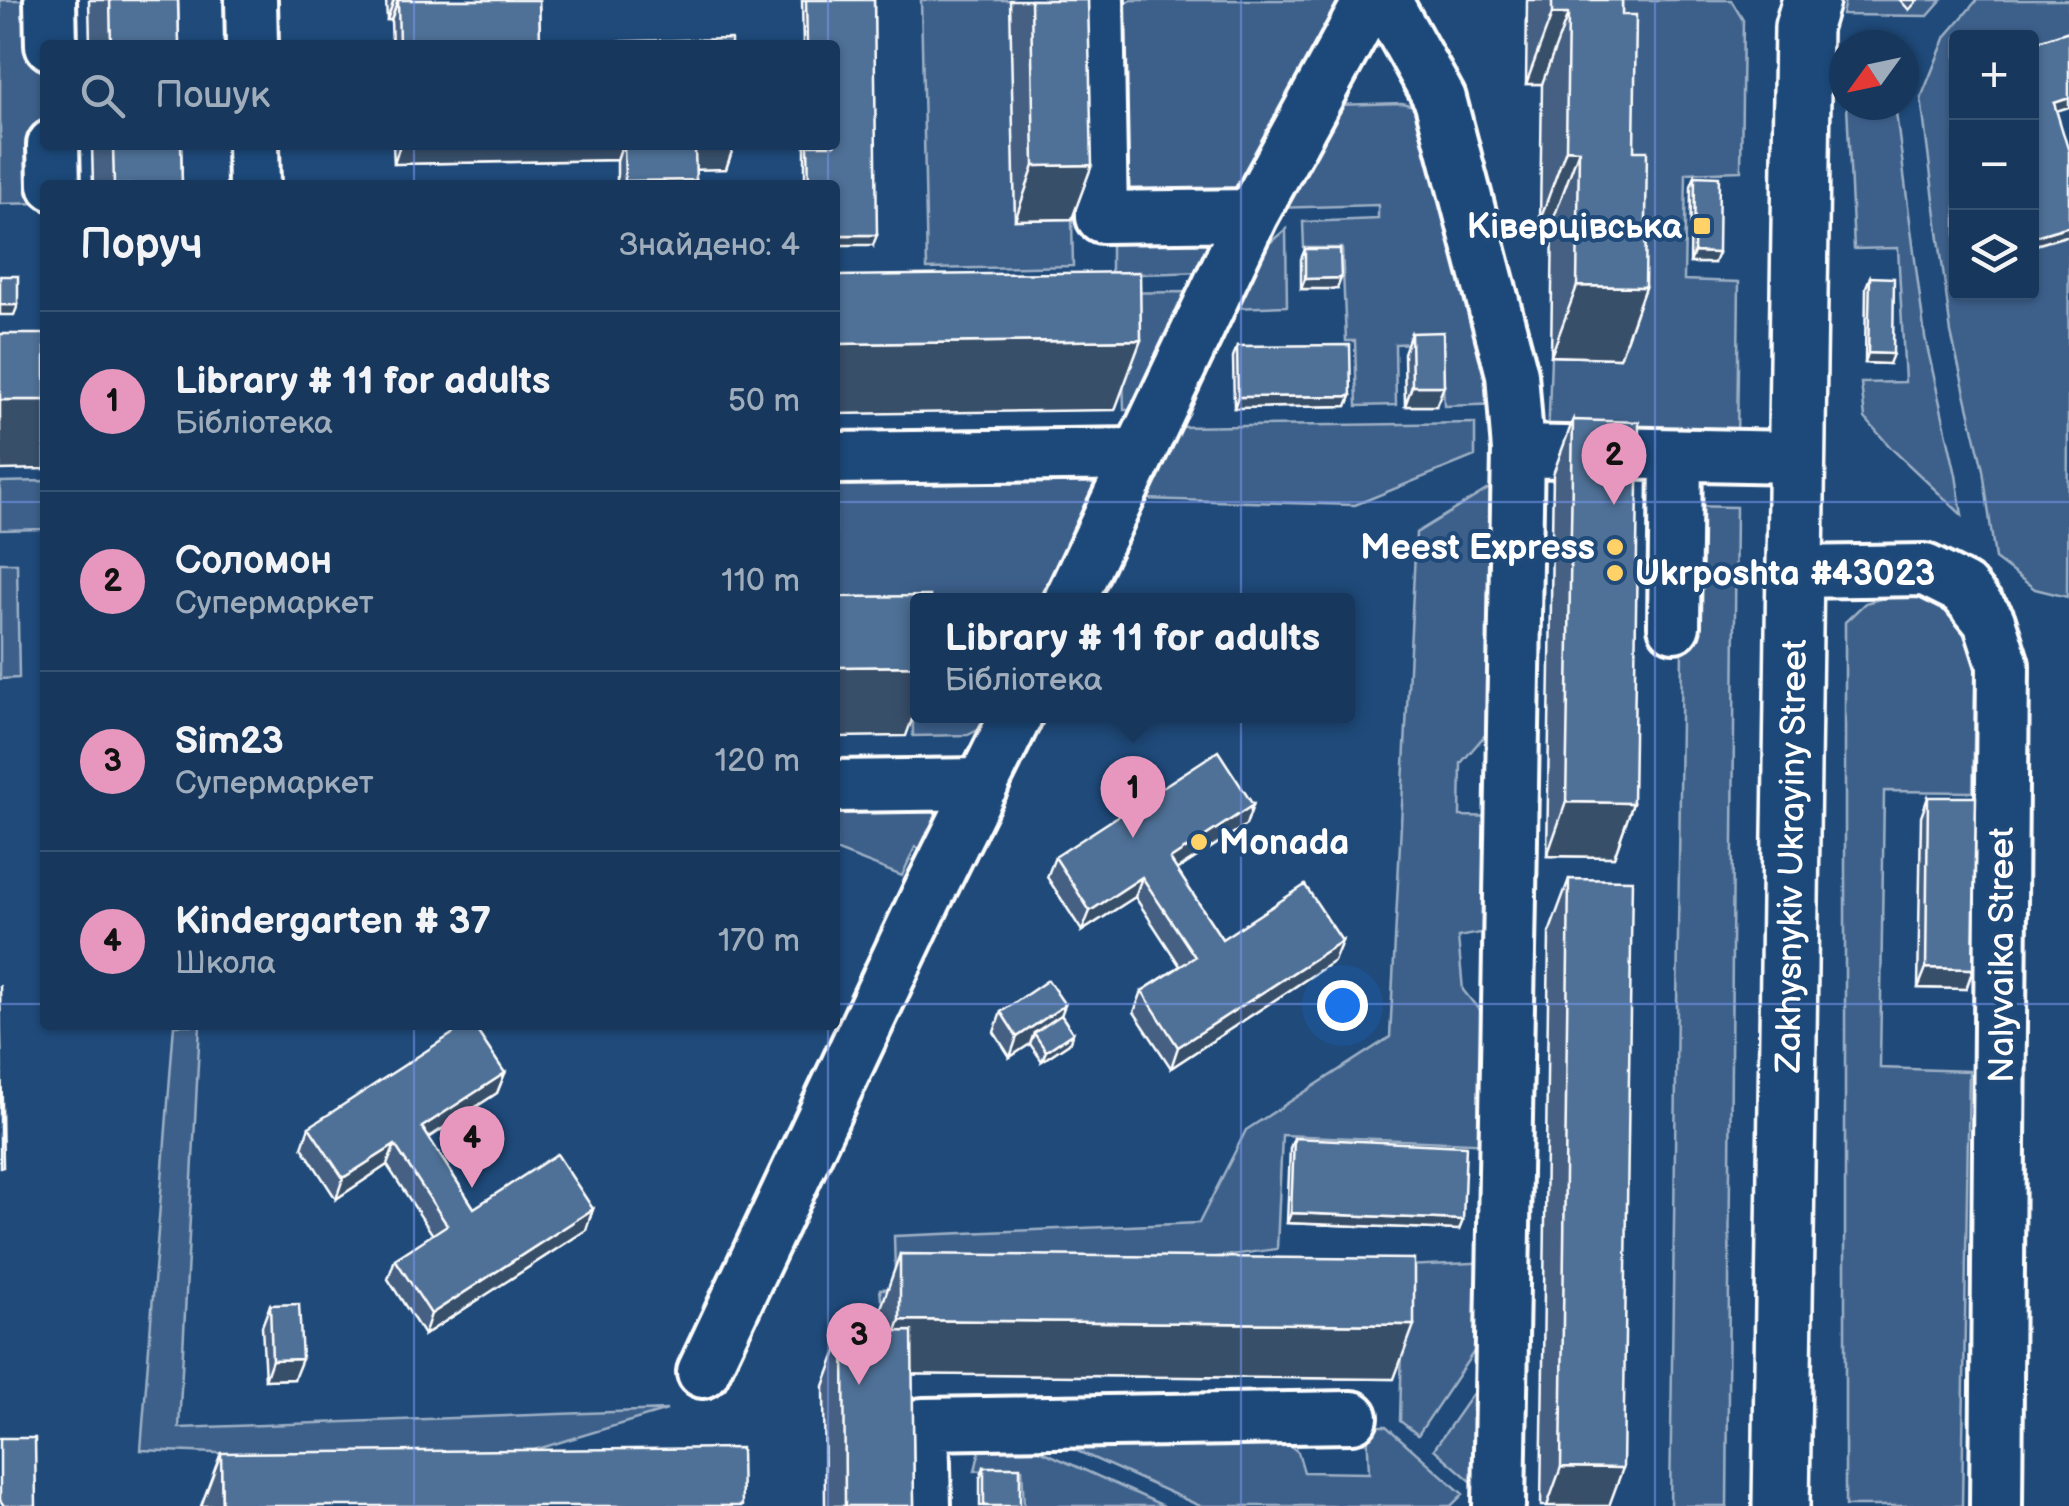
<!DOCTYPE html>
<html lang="uk">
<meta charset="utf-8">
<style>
:root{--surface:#17385c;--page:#244365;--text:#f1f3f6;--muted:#9eacbb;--line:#365272;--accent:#e797bd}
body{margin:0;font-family:"Balsamiq Sans",sans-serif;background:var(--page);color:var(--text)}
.controls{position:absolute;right:30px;top:30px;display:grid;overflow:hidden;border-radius:10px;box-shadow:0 2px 8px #0004}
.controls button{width:90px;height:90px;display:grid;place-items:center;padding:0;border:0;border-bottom:2px solid var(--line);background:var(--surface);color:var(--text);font:50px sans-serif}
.compass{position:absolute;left:1829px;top:30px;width:90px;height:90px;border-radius:50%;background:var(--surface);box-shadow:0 2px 8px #0004;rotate:237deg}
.you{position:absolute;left:1342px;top:1005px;width:35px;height:35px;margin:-25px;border:8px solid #fff;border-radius:50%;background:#1a73e8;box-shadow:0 0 0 15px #1a73e833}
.badge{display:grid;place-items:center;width:65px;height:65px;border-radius:50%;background:var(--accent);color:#111;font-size:32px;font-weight:700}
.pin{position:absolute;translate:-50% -82px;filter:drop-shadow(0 2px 5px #0008)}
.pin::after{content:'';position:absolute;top:52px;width:35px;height:30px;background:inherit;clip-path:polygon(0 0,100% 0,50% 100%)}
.popup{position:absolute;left:910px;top:593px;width:445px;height:130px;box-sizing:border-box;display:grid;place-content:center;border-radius:10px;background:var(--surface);filter:drop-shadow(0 2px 8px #0005);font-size:32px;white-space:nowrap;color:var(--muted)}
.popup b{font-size:38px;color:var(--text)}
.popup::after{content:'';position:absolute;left:50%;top:100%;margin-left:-20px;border:20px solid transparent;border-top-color:var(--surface)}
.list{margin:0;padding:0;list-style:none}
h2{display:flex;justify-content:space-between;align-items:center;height:130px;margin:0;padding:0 40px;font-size:42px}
h2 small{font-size:32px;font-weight:400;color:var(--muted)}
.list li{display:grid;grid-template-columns:65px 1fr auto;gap:30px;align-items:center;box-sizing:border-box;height:180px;padding:0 40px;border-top:2px solid var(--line)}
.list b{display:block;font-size:38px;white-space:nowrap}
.list p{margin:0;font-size:32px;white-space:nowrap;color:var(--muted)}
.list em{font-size:32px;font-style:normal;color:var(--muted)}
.icon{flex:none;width:55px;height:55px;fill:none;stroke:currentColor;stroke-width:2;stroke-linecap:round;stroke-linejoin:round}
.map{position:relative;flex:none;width:2069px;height:1506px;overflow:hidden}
.search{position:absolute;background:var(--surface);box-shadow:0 2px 8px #0004;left:40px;top:40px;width:800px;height:110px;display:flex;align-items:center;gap:25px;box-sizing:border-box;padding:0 35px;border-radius:10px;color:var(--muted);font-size:38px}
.panel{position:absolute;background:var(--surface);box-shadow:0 2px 8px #0004;left:40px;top:180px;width:800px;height:850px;border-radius:10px}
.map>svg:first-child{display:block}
.green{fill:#3c618b;stroke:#9eb0c5;stroke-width:2.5}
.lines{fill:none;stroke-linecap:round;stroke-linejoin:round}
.minor-casing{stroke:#fff;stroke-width:58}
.major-casing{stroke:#fff;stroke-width:62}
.minor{stroke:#1f4a7a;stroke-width:50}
.major{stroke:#1f4a7a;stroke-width:55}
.wall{fill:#456182;stroke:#fff;stroke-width:2.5}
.shaded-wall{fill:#384f6a;stroke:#fff;stroke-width:2.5}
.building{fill:#507197;stroke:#fff;stroke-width:2.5}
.grid{fill:none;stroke:#7795e8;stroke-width:2.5;stroke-opacity:0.55}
.poi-dot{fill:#ffd166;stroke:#1f4a7a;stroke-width:4}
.labels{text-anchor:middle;stroke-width:8;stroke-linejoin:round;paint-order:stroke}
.poi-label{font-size:35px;font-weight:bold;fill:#fff;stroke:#1f4a7a;text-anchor:end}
.street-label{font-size:35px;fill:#fff;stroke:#1f4a7a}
</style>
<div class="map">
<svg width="2069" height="1506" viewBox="0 0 2069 1506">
<rect width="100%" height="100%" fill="#1f4a7a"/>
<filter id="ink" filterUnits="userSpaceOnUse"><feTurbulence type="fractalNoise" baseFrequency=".01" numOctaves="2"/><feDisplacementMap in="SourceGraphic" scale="20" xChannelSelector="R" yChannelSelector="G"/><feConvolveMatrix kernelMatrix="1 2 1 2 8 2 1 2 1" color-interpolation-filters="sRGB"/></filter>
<g filter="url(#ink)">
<path class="green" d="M0,0H41L45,203L0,204Z
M921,0H1010L1072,219L1073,266L927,269Z
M1132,0H1349L1241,207H1113L1120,6Z
M1598,0H1731L1743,20L1741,171L1686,173L1684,280L1739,282L1737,445L1548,442L1551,356L1619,358Z
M1845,0H1942L1928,16L1842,15Z
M1977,0H2069V40L2032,52V38H1956V292H2032V246L2069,235L2067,597L2035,589L1995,559L1983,470L1951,333L1921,98L1946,36Z
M1402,103L1422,108L1505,404L1444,406L1441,342L1395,344L1396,405L1357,406L1355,341H1346L1342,248H1304L1303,222L1378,219V205L1275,208L1336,105Z
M1847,105H1895L1925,337L1956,475L1962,515L1892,449L1865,418L1861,383L1905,382L1898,248L1854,249Z
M1222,226L1204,272L1111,275V227Z
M1286,229L1287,306L1233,308L1259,252Z
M1191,292L1141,410H1124L1122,334L835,296Z
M1475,423V456L1355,505L1142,499L1175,427Z
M1118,464L1054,600H918V716H1001L999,719L968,735L913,736L912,659L835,660V467Z
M45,481V529L0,530V482Z
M1488,489H1503L1504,713L1461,763L1460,816L1503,817L1486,932L1458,937L1463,990L1496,1031L1494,1144L1282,1135L1277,1249L1201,1259L895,1272L894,1236L1199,1223L1246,1130L1390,1037L1416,533Z
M1684,506L1736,507L1727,1506H1670Z
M0,563H17L19,678L0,679Z
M1902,593L1929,597L1948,609L1976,645L1973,792L1884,791L1880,1068L1969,1071L1962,1506H1845V622L1865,603Z
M835,796L954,801L933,854L915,847L902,876L835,850Z
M174,1025H200L179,1428L667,1410L488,1464L141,1450Z
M1495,1262L1493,1323L1418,1435L1400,1421L1403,1305L881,1299L880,1289Z
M1494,1363L1490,1460L1473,1483L1434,1449Z
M1367,1426H1386L1463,1494L1451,1506H1200L1035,1432L1280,1437L1298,1452L1304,1472L1369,1473Z
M1000,1432L1164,1506H1024L1022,1469L975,1471L983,1436Z"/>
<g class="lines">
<g class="minor-casing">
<path id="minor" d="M50,0L51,45
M251,0L252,45
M1098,0L1102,217L1252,215
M1385,0L1440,99L1512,374L1518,451
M53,145L54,185
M253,145L254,185
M835,458L1138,454
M1794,572L1925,570L1963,589L1989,621L2003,665L1996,1506
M1070,600L1252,215L1370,0
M1674,626L1676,455
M835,786L983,784
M703,1372L926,898L1016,716
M925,1506L923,1424L1352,1417
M1499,1506L1518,451L1796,457"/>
</g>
<g class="major-casing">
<g id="major">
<path id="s1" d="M1781,1506L1803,27L1811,0"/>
</g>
</g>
<use href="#minor" class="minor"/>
<use href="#major" class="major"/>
</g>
<path class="wall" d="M89,0H178L179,45H90Z
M386,0H539L540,43L731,45H392L391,20H387Z
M802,0H874L873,245L835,185H805V145H835V45H803Z
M1010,0H1088L1072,219L1015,220Z
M1527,0H1622V15L1645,287L1620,358L1551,356L1553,220H1540L1542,84H1526Z
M1900,0H1918L1909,10Z
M92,145H181L182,185H93Z
M393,145H733V148L726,169H695L696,180L694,185H617V160L394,164Z
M1695,176L1714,263H1690L1691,186Z
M1305,249L1337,289H1301V259Z
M1870,277L1889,364L1865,363L1866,287Z
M1411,333L1436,406H1405L1404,353Z
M1237,346L1351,396L1347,406L1234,408L1233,357Z
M1573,420L1633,803L1614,857L1547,856L1553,474Z
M1928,797L1973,969L1966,989L1918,988L1921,817Z
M1253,805L1246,825L1177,870L1222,939L1342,941L1334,961L1171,1068L1134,1012L1142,991L1180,966L1135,897L1082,931L1047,877L1055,857Z
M1569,879L1609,1506H1541L1549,933Z
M1001,1012L1061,1015L1073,1033L1069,1043L1042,1061L1030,1044L1010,1057L994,1032Z
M505,1073L497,1093L429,1138L474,1208L593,1209L586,1230L424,1335L388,1279L395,1259L433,1235L387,1165L336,1199L302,1147L309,1127Z
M1294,1138L1463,1220L1459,1230L1287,1223L1290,1148Z
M900,1254L1394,1379L912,1374L914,1506H825L824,1386L844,1332H881V1308Z
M270,1305L294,1379L265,1380L262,1326Z
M221,1453L222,1506H201Z
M984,1467L1020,1506H980V1478Z"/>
<path class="shaded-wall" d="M394,0H398L391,20H387Z
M1552,14H1568L1542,84H1526Z
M2069,98V107L2050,113L2054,103Z
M400,145H622L617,160L394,164Z
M733,148L726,169L687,170L695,149Z
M1566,149L1579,150L1553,220H1540Z
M1092,165L1072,219L1015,220L1034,166Z
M696,180L694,185H623L625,181Z
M2069,226V235L2032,246V237Z
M835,235H877L873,245H835Z
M1694,252L1718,253L1714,263H1690Z
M1341,278L1337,289H1301L1305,279Z
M1577,286L1645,287L1620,358L1551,356Z
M0,305H18L14,315H0Z
M1141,340L1115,410L835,414V344Z
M1868,353L1893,354L1889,364L1865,363Z
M1412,386H1444L1436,406H1405Z
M1351,396L1347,406L1234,408L1238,397Z
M0,400H45V469L0,470Z
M918,666V703L906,736L835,737V667Z
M1566,802L1633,803L1614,857L1547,856Z
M1253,805L1246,825L1162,879L1170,859Z
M1142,877L1135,897L1082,931L1090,911Z
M1342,941L1334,961L1171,1068L1178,1047Z
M1926,968L1973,969L1966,989L1918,988Z
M1065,1005L1057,1026L1034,1033L1030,1044L1010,1057L1017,1037Z
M1073,1033L1069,1043L1042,1061L1046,1051Z
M505,1073L497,1093L414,1147L422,1127Z
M395,1145L387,1165L336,1199L343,1178Z
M593,1209L586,1230L424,1335L431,1314Z
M1291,1213L1463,1220L1459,1230L1287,1223Z
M900,1320L1414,1325L1394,1379L880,1374Z
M302,1359L294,1379L265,1380L272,1360Z
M1561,1467L1623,1468L1609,1506H1547Z"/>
<path class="building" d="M110,0H178L179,45H111Z
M398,0H539L540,43L731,39V45H399Z
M806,0H874L877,235H835V185H809L808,145H835V45H807Z
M1031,0H1088L1092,165L1034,166Z
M1552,0H1622V15H1636L1634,151H1647L1645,287L1577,286L1579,150L1566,149L1568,14H1552Z
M2069,31V98L2054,103L2069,152V226L2032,237V43Z
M113,145H181L182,185H114Z
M624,145H733V148L695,149L696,180L625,181Z
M1695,176L1719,177L1718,253L1694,252Z
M1305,249H1340L1341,278L1305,279Z
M1140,272L1141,340L835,344V276Z
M0,276H18V305H0Z
M1870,277L1894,278L1893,354L1868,353Z
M1443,332L1444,386H1412L1411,333Z
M0,334H45V400H0Z
M1350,345L1351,396L1238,397L1237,346Z
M1573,420L1639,422L1633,803L1566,802Z
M930,596V600H918V666L835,667V597Z
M1218,751L1253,805L1170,859L1222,939L1305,885L1342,941L1178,1047L1142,991L1195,957L1142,877L1090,911L1055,857Z
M1928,797H1976L1973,969L1926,968Z
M1569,879L1632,880L1623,1468L1561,1467Z
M1048,980L1065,1005L1017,1037L1001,1012Z
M0,985L3,1167H0Z
M1061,1015L1073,1033L1046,1051L1034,1033Z
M466,1025H473L505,1073L422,1127L474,1208L557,1154L593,1209L431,1314L395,1259L447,1225L395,1145L343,1178L309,1127Z
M1294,1138L1466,1146L1463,1220L1291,1213Z
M900,1254L1414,1259V1325L900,1320Z
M299,1304L302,1359L272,1360L270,1305Z
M912,1331L914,1506H845L844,1332Z
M0,1438H35L36,1506H4L0,1500Z
M741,1448L742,1506H222L221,1453Z
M984,1467H1020V1506H984Z"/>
</g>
<path class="grid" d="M414,0V45M828,0V45M1241,0V1506M1655,0V1506M414,145V185M828,145V185M0,502H45M835,502H2069M0,1004H45M835,1004H2069M414,1025V1506M828,1025V1506"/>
<g class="poi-dot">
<rect x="1692" y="216" width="20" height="20" rx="5"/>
<circle cx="1615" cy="547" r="10"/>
<circle cx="1615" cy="573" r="10"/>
<circle cx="1199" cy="842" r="10"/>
</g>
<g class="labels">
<g class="poi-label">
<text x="1682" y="238">Ківерцівська</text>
<text x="1595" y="559">Meest Express</text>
<text x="1635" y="585" text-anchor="start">Ukrposhta #43023</text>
<text x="1219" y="854" text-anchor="start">Monada</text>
</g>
<g class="street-label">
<text dy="12" stroke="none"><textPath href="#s1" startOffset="650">Zakhysnykiv Ukrayiny Street</textPath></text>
<text transform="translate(2001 955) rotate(-90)" y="12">Nalyvaika Street</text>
</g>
</g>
</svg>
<div class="controls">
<button>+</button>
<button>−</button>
<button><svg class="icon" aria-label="layers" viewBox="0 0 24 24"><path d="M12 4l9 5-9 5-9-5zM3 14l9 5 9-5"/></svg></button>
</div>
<svg class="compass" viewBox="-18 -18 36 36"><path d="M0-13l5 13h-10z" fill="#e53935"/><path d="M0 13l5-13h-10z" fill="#9eacbb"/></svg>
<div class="you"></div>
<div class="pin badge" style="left:1133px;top:838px">1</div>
<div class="popup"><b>Library # 11 for adults</b>Бібліотека</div>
<div class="pin badge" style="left:1614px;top:505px">2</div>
<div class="pin badge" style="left:859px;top:1385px">3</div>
<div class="pin badge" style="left:472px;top:1188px">4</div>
<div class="search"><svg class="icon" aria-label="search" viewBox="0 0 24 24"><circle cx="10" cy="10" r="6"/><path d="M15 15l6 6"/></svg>Пошук</div>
<section class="panel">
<h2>Поруч<small>Знайдено: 4</small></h2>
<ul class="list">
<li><span class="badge">1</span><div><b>Library # 11 for adults</b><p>Бібліотека</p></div><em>50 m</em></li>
<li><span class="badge">2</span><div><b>Соломон</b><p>Супермаркет</p></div><em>110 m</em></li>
<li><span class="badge">3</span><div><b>Sim23</b><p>Супермаркет</p></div><em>120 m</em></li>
<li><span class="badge">4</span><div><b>Kindergarten # 37</b><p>Школа</p></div><em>170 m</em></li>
</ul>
</section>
</div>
